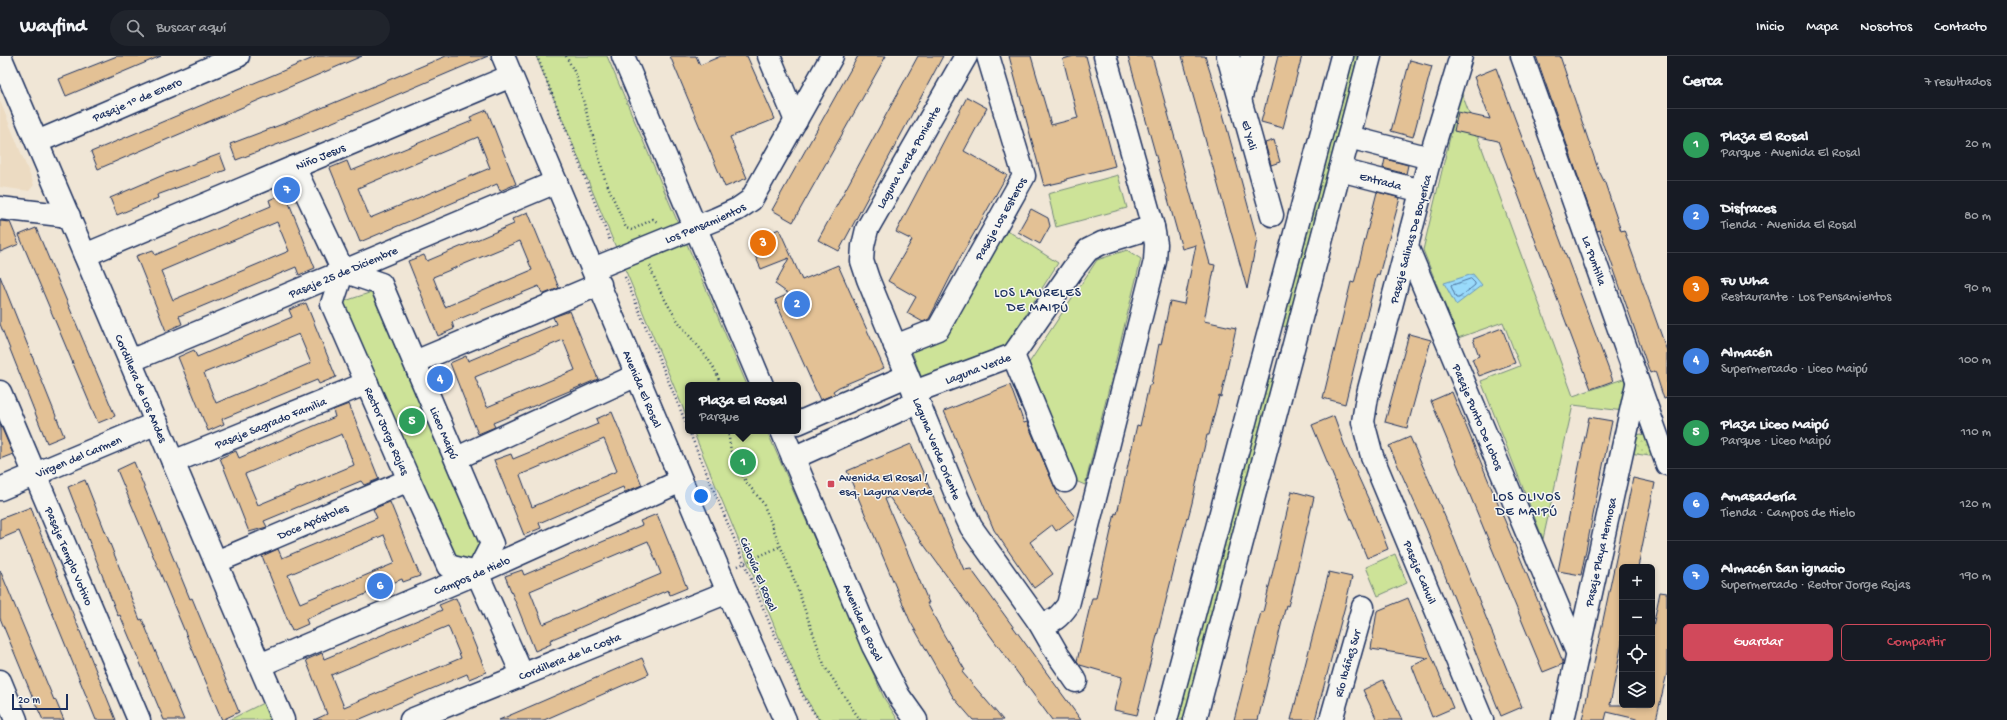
<!DOCTYPE html>
<html lang="es">
<meta charset="utf-8">
<style>
:root{--surface:#171b24;--page:#20242c;--text:#f1f3f6;--muted:#9ea1a6;--line:#363941;--accent:#d1495b}
body{margin:0;font-family:"Gochi Hand",sans-serif;background:var(--page);color:var(--text)}
.controls{position:absolute;right:12px;bottom:12px;display:grid;overflow:hidden;border-radius:6px;box-shadow:0 2px 6px #0003}
.controls button{width:36px;height:36px;display:grid;place-items:center;padding:0;border:0;border-bottom:1px solid var(--line);background:var(--surface);color:var(--text);font:20px sans-serif}
.scale{position:absolute;left:12px;bottom:10px;width:56px;box-sizing:border-box;padding-left:4px;border:2px solid #1b2f5e;border-top:0;font-size:11px;line-height:14px;white-space:nowrap;color:#1b2f5e;-webkit-text-stroke:3px #f6f6f2;paint-order:stroke}
.you{position:absolute;left:701px;top:440px;width:14px;height:14px;margin:-10px;border:3px solid #fff;border-radius:50%;background:#1a73e8;box-shadow:0 0 0 6px #1a73e833}
.badge{display:grid;place-items:center;width:26px;height:26px;border-radius:50%;background:var(--accent);color:#fff;font-size:13px;font-weight:700}
.pin{position:absolute;translate:-50% -50%;border:2px solid #fff;box-shadow:0 1px 4px #0006}
.popup{position:absolute;left:685px;top:326px;width:116px;height:52px;box-sizing:border-box;display:grid;place-content:center;border-radius:6px;background:var(--surface);filter:drop-shadow(0 1px 3px #0005);font-size:13px;white-space:nowrap;color:var(--muted)}
.popup b{font-size:15px;color:var(--text)}
.popup::after{content:'';position:absolute;left:50%;top:100%;margin-left:-8px;border:8px solid transparent;border-top-color:var(--surface)}
.list{margin:0;padding:0;list-style:none}
h2{display:flex;justify-content:space-between;align-items:center;height:52px;margin:0;padding:0 16px;font-size:17px}
h2 small{font-size:13px;font-weight:400;color:var(--muted)}
.list li{display:grid;grid-template-columns:26px 1fr auto;gap:12px;align-items:center;box-sizing:border-box;height:72px;padding:0 16px;border-top:1px solid var(--line)}
.list b{display:block;font-size:15px;white-space:nowrap}
.list p{margin:0;font-size:13px;white-space:nowrap;color:var(--muted)}
.list em{font-size:13px;font-style:normal;color:var(--muted)}
.actions{display:flex;gap:8px;padding:12px 16px}
.actions a{flex:1;padding:9px 0;border:1px solid var(--accent);border-radius:6px;text-align:center;font-size:14px;color:var(--accent)}
.actions .main{background:var(--accent);color:#fff}
.icon{flex:none;width:22px;height:22px;fill:none;stroke:currentColor;stroke-width:2;stroke-linecap:round;stroke-linejoin:round}
.map{position:relative;flex:none;width:1667px;height:664px;overflow:hidden}
header{display:flex;align-items:center;gap:24px;box-sizing:border-box;height:56px;padding:0 20px;background:var(--surface);border-bottom:1px solid var(--line)}
header strong{font-size:19px}
nav{display:flex;gap:22px;margin-inline-start:auto;font-size:14px}
.search{width:280px;height:36px;background:var(--page);display:flex;align-items:center;gap:10px;box-sizing:border-box;padding:0 14px;border-radius:22px;color:var(--muted);font-size:15px}
main{display:flex}
aside{flex:1;background:var(--surface)}
.map>svg:first-child{display:block}
.built{fill:#ecdbc2}
.grass{fill:url(#grass-dots);stroke:#74897b}
.green{fill:#cde398;stroke:#74897b}
.water{fill:url(#water-ripples);stroke:#6796bc}
.lines{fill:none;stroke-linecap:round;stroke-linejoin:round}
.shore{stroke:#4d739d;stroke-width:1}
.building{fill:#e3c195;stroke:#1b2f5e;fill-rule:evenodd}
.minor-casing{stroke:#1b2f5e;stroke-width:25}
.path{stroke:#1b2f5e;stroke-width:2.5;stroke-dasharray:1 3;stroke-linecap:butt}
.minor{stroke:#f6f6f2;stroke-width:22}
.poi-dot{fill:#d1495b;stroke:#f6f6f2;stroke-width:1.5}
.labels{text-anchor:middle;stroke-width:3;stroke-linejoin:round;paint-order:stroke}
.street-label{font-size:12px;fill:#1b2f5e;stroke:#f6f6f2}
.poi-label{font-size:12px;fill:#1b2f5e;stroke:#f6f6f2;text-anchor:start}
.neighbourhood-label{font-size:13px;letter-spacing:1px;fill:#1b2f5e;stroke:#f6f6f2}
</style>
<header>
<strong>Wayfind</strong>
<div class="search"><svg class="icon" aria-label="search" viewBox="0 0 24 24"><circle cx="10" cy="10" r="6"/><path d="M15 15l6 6"/></svg>Buscar aquí</div>
<nav><a>Inicio</a><a>Mapa</a><a>Nosotros</a><a>Contacto</a></nav>
</header>
<main>
<div class="map">
<svg width="1667" height="664" viewBox="0 0 1667 664">
<defs>
<pattern id="grass-dots" width="8" height="8" patternUnits="userSpaceOnUse"><rect width="8" height="8" fill="#cde398"/><path d="M2 2h.1M6 6h.1" fill="none" stroke="#afc385" stroke-width="1.8" stroke-linecap="round"/></pattern>
<pattern id="water-ripples" width="26" height="14" patternUnits="userSpaceOnUse"><rect width="26" height="14" fill="#99dafb"/><path d="M2 4q2-2 4 0t4 0M15 11q2-2 4 0t4 0" fill="none" stroke="#83bbda"/></pattern>
</defs>
<rect width="100%" height="100%" fill="#f0e6d6"/>
<filter id="ink" filterUnits="userSpaceOnUse"><feTurbulence type="fractalNoise" baseFrequency=".025" numOctaves="2"/><feDisplacementMap in="SourceGraphic" scale="8" xChannelSelector="R" yChannelSelector="G"/><feConvolveMatrix kernelMatrix="1 2 1 2 8 2 1 2 1" color-interpolation-filters="sRGB"/></filter>
<g filter="url(#ink)">
<path class="built" d="M0,45L34,129L29,135L0,131Z"/>
<path class="grass" d="M1353,0H1362L1290,272L1282,270Z
M1267,322L1275,323L1187,664H1178Z
M1642,378L1647,382L1656,401L1630,397L1635,379Z"/>
<path class="green" d="M536,0H607L747,329H688V364Z
M1461,35L1573,340L1626,322L1630,334L1624,355L1573,349L1543,483L1481,325L1520,310L1503,266L1458,282L1423,194Z
M1118,119L1127,152L1056,171L1048,138Z
M1005,173L1058,207L1005,291L922,323L911,293Z
M1127,194L1141,203L1085,429L1071,423L1068,403L1029,307L1097,204Z
M375,235L482,485L470,505L453,502L342,246Z
M693,375H767L884,642L898,664H819L801,634Z
M1395,498L1407,527L1378,540L1366,511Z
M273,642L281,664H229Z"/>
<path class="water" d="M1473,218L1482,229L1456,249L1444,227Z"/>
<g class="lines">
<path class="shore" d="M1471,223L1475,227V229L1459,242H1456L1451,230Z"/>
</g>
<path class="building" d="M117,0H161L66,40L59,23Z
M318,0H362L98,113L91,96Z
M446,0H488L300,80L236,104L230,88L288,66Z
M670,0H696L700,9L721,0H747L775,63L730,81L747,122L725,131Z
M858,0H886L793,166L772,154Z
M918,0H943L839,195L818,184Z
M1009,0H1031L1051,69L1078,62L1063,3L1074,0H1086L1115,110L1066,123V125L1044,130Z
M1128,0H1152L1210,208L1215,209L1204,265L1236,272L1221,341L1219,340L1209,379H1207L1192,447L1188,462L1187,461L1137,659L1114,654L1122,621L1080,609L1077,605L1092,542H1096L1115,457L1117,458L1137,369L1140,370L1149,329H1151L1159,288L1161,289L1170,245L1184,248L1196,189L1182,193Z
M1182,0H1205L1222,54L1257,183L1247,233Z
M1278,0H1302L1283,72L1261,66Z
M1536,0H1560L1598,113L1605,127L1621,175L1624,174L1667,295V342L1664,343L1655,315L1650,317L1600,174L1597,175Z
M1410,4L1432,10L1413,81L1391,75Z
M1496,12L1613,325L1591,333L1498,85L1454,75L1458,56L1490,63L1474,21Z
M967,41L987,52L964,95L1007,119L960,202L929,263L923,266L907,257L916,241L888,225L912,184L896,176Z
M487,54L516,128L500,135L497,128L360,186L330,112L347,105L351,115L472,65L470,61ZM478,81L490,112L370,162L358,132Z
M1274,84L1280,106L1271,109L1265,87Z
M220,98L226,114L157,139L158,142L117,159L110,142L161,120Z
M1385,103L1408,109L1406,118L1383,112Z
M1377,136L1400,142L1379,219L1377,218L1345,348L1323,342L1351,226L1354,227Z
M285,137L315,212L299,219L296,211L179,260L182,268L166,275L136,200L153,194L155,199L271,150L269,144ZM277,166L289,195L173,244L161,215Z
M1031,153L1048,162L1050,170L1040,188L1018,176Z
M528,156L559,232L544,238L542,237L539,230L452,266L454,273L438,280L408,205L424,199L427,205L514,168L512,163ZM520,185L532,214L445,251L433,221Z
M0,165L10,166L19,188L0,196Z
M36,172L115,360L98,367L19,179Z
M779,173L802,224L838,209L884,312L839,331L833,335L835,338L820,344L775,244L789,238L775,228L789,202L761,213L749,186Z
M0,220L64,380L47,387L0,268Z
M306,247L336,321L319,328L317,324L222,363L224,368L208,375L178,301L194,294L197,301L292,261L289,254ZM299,278L311,307L216,347L204,317Z
M570,255L598,323L493,367L495,371L478,378L450,307L466,300L468,305L556,268L553,261ZM563,284L575,314L487,351L475,321Z
M1502,272L1515,307L1479,320L1472,303L1479,300L1473,283Z
M1409,278L1431,284L1407,372L1385,366Z
M1010,329L1024,367L1027,366L1058,439L1075,461L1056,475L1052,469L1030,486L1053,518L1034,532L994,474L944,355Z
M1452,336L1563,606V608L1543,616L1431,345Z
M349,348L379,423L364,429L361,425L264,465L267,471L249,476L220,402L236,395L239,402L335,361L333,354ZM342,378L354,409L258,449L245,418Z
M612,356L642,429L625,436L623,431L539,467L541,472L524,479L494,404L511,398L513,403L598,368L596,363ZM604,383L617,415L532,451L520,419Z
M1334,360L1347,396L1372,451L1388,493L1367,502L1312,369Z
M1589,361L1612,365L1581,519L1558,515Z
M0,368L13,398L0,403Z
M1410,381L1450,472L1522,651L1501,660L1426,472L1389,390Z
M911,388L964,514L971,513L1081,664H1052L889,441L885,443L929,547H927L944,579L965,614L962,616L1003,664H973L953,641L910,565L847,415Z
M134,406L190,543L192,542L239,656L222,664L117,414Z
M1633,422L1655,427L1638,511H1622V587L1610,649H1652V575L1660,536L1667,537V617L1656,664H1641L1607,656L1605,664H1582Z
M85,424L140,564L142,563L184,664H164L120,559L118,560L68,431Z
M1292,435L1314,441L1292,536L1288,550L1286,549L1258,664H1234L1261,556H1263Z
M390,446L420,520L403,526L402,523L306,563L308,568L292,575L262,500L278,493L282,502L377,462L373,453ZM384,479L395,507L300,547L288,519Z
M31,451L37,469L116,664H96L19,475L0,483V463Z
M657,458L687,532L670,539L668,534L550,584L551,588L535,595L505,520L522,514L524,519L642,469L640,465ZM648,485L661,518L543,568L530,535Z
M0,514L54,644L55,643L64,664H43L33,642L0,562Z
M1329,516L1352,521L1345,550L1315,664H1291Z
M456,542L486,616L469,623L467,618L358,664H314L327,658L306,604L322,597L324,603L442,554L439,549ZM448,570L461,602L344,651L331,619Z
M1408,542L1453,652L1432,661L1412,610L1429,602L1371,593L1377,555Z
M642,602L649,618L544,664H499Z
M1383,624L1390,637L1402,664H1377L1363,634Z"/>
<g class="lines">
<g class="minor-casing">
<g id="minor">
<path id="s1" d="M0,0L283,664"/>
<path id="s2" d="M503,0L728,536L785,664"/>
<path d="M623,0L762,329"/>
<path d="M769,0L796,65"/>
<path id="s3" d="M966,0L867,173L863,190L862,205L868,223L958,443L971,471L1039,566L1058,599L1076,625"/>
<path id="s4" d="M1228,0L1272,159"/>
<path id="s5" d="M1461,0L1430,102L1367,341L1363,366L1372,400L1482,664"/>
<path id="s6" d="M1522,0L1667,408"/>
<path d="M1240,44L1252,0"/>
<path d="M1349,81L1430,102"/>
<path d="M37,86L238,0"/>
<path id="s7" d="M294,111L343,215L332,248L409,424L448,510L477,517L522,618"/>
<path id="s8" d="M1340,114L1422,135"/>
<path d="M0,152L69,160"/>
<path id="s9" d="M1408,193L1577,596"/>
<path id="s10" d="M85,199L511,20"/>
<path id="s11" d="M593,213L716,163L738,153L751,144L832,0"/>
<path id="s12" d="M343,215L381,228L492,488L477,517"/>
<path id="s13" d="M895,290L938,273L1024,120L988,0"/>
<path d="M1013,299L1065,425"/>
<path id="s14" d="M130,305L556,126"/>
<path d="M415,306L600,228"/>
<path id="s15" d="M0,336L139,664"/>
<path id="s16" d="M914,336L1013,299L1073,213L1088,194L1102,187L1153,171"/>
<path d="M798,367L907,320"/>
<path id="s17" d="M782,375L873,590L899,640L916,664"/>
<path d="M457,402L637,319"/>
<path d="M793,402L918,346"/>
<path id="s18" d="M173,406L367,327"/>
<path id="s19" d="M0,433L157,367"/>
<path id="s20" d="M216,506L409,424"/>
<path d="M1039,566C1053,568 1060,560 1068,549L1155,205L1156,188L1153,171L1105,0"/>
<path id="s21" d="M260,609L477,517L681,425"/>
<path d="M0,625L16,664"/>
<path id="s22" d="M411,664L728,536"/>
<path d="M1166,664L1342,0"/>
<path d="M1195,664L1370,0"/>
<path id="s23" d="M1331,664L1363,551"/>
<path id="s24" d="M1563,664L1637,328"/>
</g>
</g>
<path class="path" d="M537,0L610,185
M566,0L576,19L605,123L626,172L632,174L653,163L657,166
M650,210C656,229 667,248 678,265C690,283 717,307 720,329
M625,221L688,372
M689,375L769,566L805,644L819,664
M728,375L732,402L747,427L763,447L795,526L825,611L860,664
M738,510L781,490"/>
<use href="#minor" class="minor"/>
</g>
</g>
<rect class="poi-dot" x="827" y="424" width="8" height="8" rx="2"/>
<g class="labels">
<g class="street-label">
<text transform="translate(137 43) rotate(-23)" y="4">Pasaje 1º de Enero</text>
<text dy="4" stroke="none"><textPath href="#s4" startOffset="82">El Yali</textPath></text>
<text dy="4" stroke="none"><textPath href="#s10" startOffset="255">Niño Jesus</textPath></text>
<text transform="translate(908 101) rotate(-60)" y="4">Laguna Verde Poniente</text>
<text dy="4" stroke="none"><textPath href="#s8" startOffset="42">Entrada</textPath></text>
<text dy="4" stroke="none"><textPath href="#s13" startOffset="173">Pasaje Los Esteros</textPath></text>
<text dy="4" stroke="none"><textPath href="#s11" startOffset="121">Los Pensamientos</textPath></text>
<text transform="translate(1410 183) rotate(-75)" y="4">Pasaje Salinas De Boyerica</text>
<text dy="4" stroke="none"><textPath href="#s6" startOffset="217">La Puntilla</textPath></text>
<text dy="4" stroke="none"><textPath href="#s14" startOffset="231">Pasaje 25 de Diciembre</textPath></text>
<text dy="4" stroke="none"><textPath href="#s16" startOffset="68">Laguna Verde</textPath></text>
<text dy="4" stroke="none"><textPath href="#s1" startOffset="361">Cordillera de Los Andes</textPath></text>
<text dy="4" stroke="none"><textPath href="#s2" startOffset="361">Avenida El Rosal</textPath></text>
<text dy="4" stroke="none"><textPath href="#s9" startOffset="182">Pasaje Punto De Lobos</textPath></text>
<text dy="4" stroke="none"><textPath href="#s18" startOffset="105">Pasaje Sagrado Familia</textPath></text>
<text dy="4" stroke="none"><textPath href="#s7" startOffset="288">Rector Jorge Rojas</textPath></text>
<text dy="4" stroke="none"><textPath href="#s12" startOffset="202">Liceo Maipú</textPath></text>
<text dy="4" stroke="none"><textPath href="#s3" startOffset="434">Laguna Verde Oriente</textPath></text>
<text dy="4" stroke="none"><textPath href="#s19" startOffset="85">Virgen del Carmen</textPath></text>
<text dy="4" stroke="none"><textPath href="#s20" startOffset="105">Doce Apóstoles</textPath></text>
<text dy="4" stroke="none"><textPath href="#s24" startOffset="172">Pasaje Playa Hermosa</textPath></text>
<text dy="4" stroke="none"><textPath href="#s15" startOffset="178">Pasaje Templo Votivo</textPath></text>
<text dy="4" stroke="none"><textPath href="#s5" startOffset="540">Pasaje Cahuil</textPath></text>
<text transform="translate(759 518) rotate(67)" y="4">Ciclovía El Rosal</text>
<text dy="4" stroke="none"><textPath href="#s21" startOffset="230">Campos de Hielo</textPath></text>
<text dy="4" stroke="none"><textPath href="#s17" startOffset="208">Avenida El Rosal</textPath></text>
<text dy="4" stroke="none"><textPath href="#s22" startOffset="171">Cordillera de la Costa</textPath></text>
<text dy="4" stroke="none"><textPath href="#s23" startOffset="59">Río Ibáñez Sur</textPath></text>
</g>
<g class="poi-label">
<text x="839" y="425">Avenida El Rosal /<tspan x="839" dy="14">esq. Laguna Verde</tspan></text>
</g>
<g class="neighbourhood-label">
<text x="1038" y="240">LOS LAURELES<tspan x="1038" dy="15">DE MAIPÚ</tspan></text>
<text x="1527" y="444">LOS OLIVOS<tspan x="1527" dy="15">DE MAIPÚ</tspan></text>
</g>
</g>
</svg>
<div class="controls">
<button>+</button>
<button>−</button>
<button><svg class="icon" aria-label="locate" viewBox="0 0 24 24"><circle cx="12" cy="12" r="6"/><path d="M12 2v4M12 18v4M2 12h4M18 12h4"/></svg></button>
<button><svg class="icon" aria-label="layers" viewBox="0 0 24 24"><path d="M12 4l9 5-9 5-9-5zM3 14l9 5 9-5"/></svg></button>
</div>
<div class="scale">20 m</div>
<div class="you"></div>
<div class="pin badge" style="left:743px;top:406px;background:#2e9e5b">1</div>
<div class="popup"><b>Plaza El Rosal</b>Parque</div>
<div class="pin badge" style="left:797px;top:248px;background:#3f7fe0">2</div>
<div class="pin badge" style="left:763px;top:187px;background:#e8710a">3</div>
<div class="pin badge" style="left:440px;top:323px;background:#3f7fe0">4</div>
<div class="pin badge" style="left:412px;top:365px;background:#2e9e5b">5</div>
<div class="pin badge" style="left:380px;top:530px;background:#3f7fe0">6</div>
<div class="pin badge" style="left:287px;top:134px;background:#3f7fe0">7</div>
</div>
<aside>
<h2>Cerca<small>7 resultados</small></h2>
<ul class="list">
<li><span class="badge" style="background:#2e9e5b">1</span><div><b>Plaza El Rosal</b><p>Parque · Avenida El Rosal</p></div><em>20 m</em></li>
<li><span class="badge" style="background:#3f7fe0">2</span><div><b>Disfraces</b><p>Tienda · Avenida El Rosal</p></div><em>80 m</em></li>
<li><span class="badge" style="background:#e8710a">3</span><div><b>Fu Wha</b><p>Restaurante · Los Pensamientos</p></div><em>90 m</em></li>
<li><span class="badge" style="background:#3f7fe0">4</span><div><b>Almacén</b><p>Supermercado · Liceo Maipú</p></div><em>100 m</em></li>
<li><span class="badge" style="background:#2e9e5b">5</span><div><b>Plaza Liceo Maipú</b><p>Parque · Liceo Maipú</p></div><em>110 m</em></li>
<li><span class="badge" style="background:#3f7fe0">6</span><div><b>Amasadería</b><p>Tienda · Campos de Hielo</p></div><em>120 m</em></li>
<li><span class="badge" style="background:#3f7fe0">7</span><div><b>Almacén San ignacio</b><p>Supermercado · Rector Jorge Rojas</p></div><em>190 m</em></li>
</ul>
<div class="actions"><a class="main">Guardar</a><a>Compartir</a></div>
</aside>
</main>
